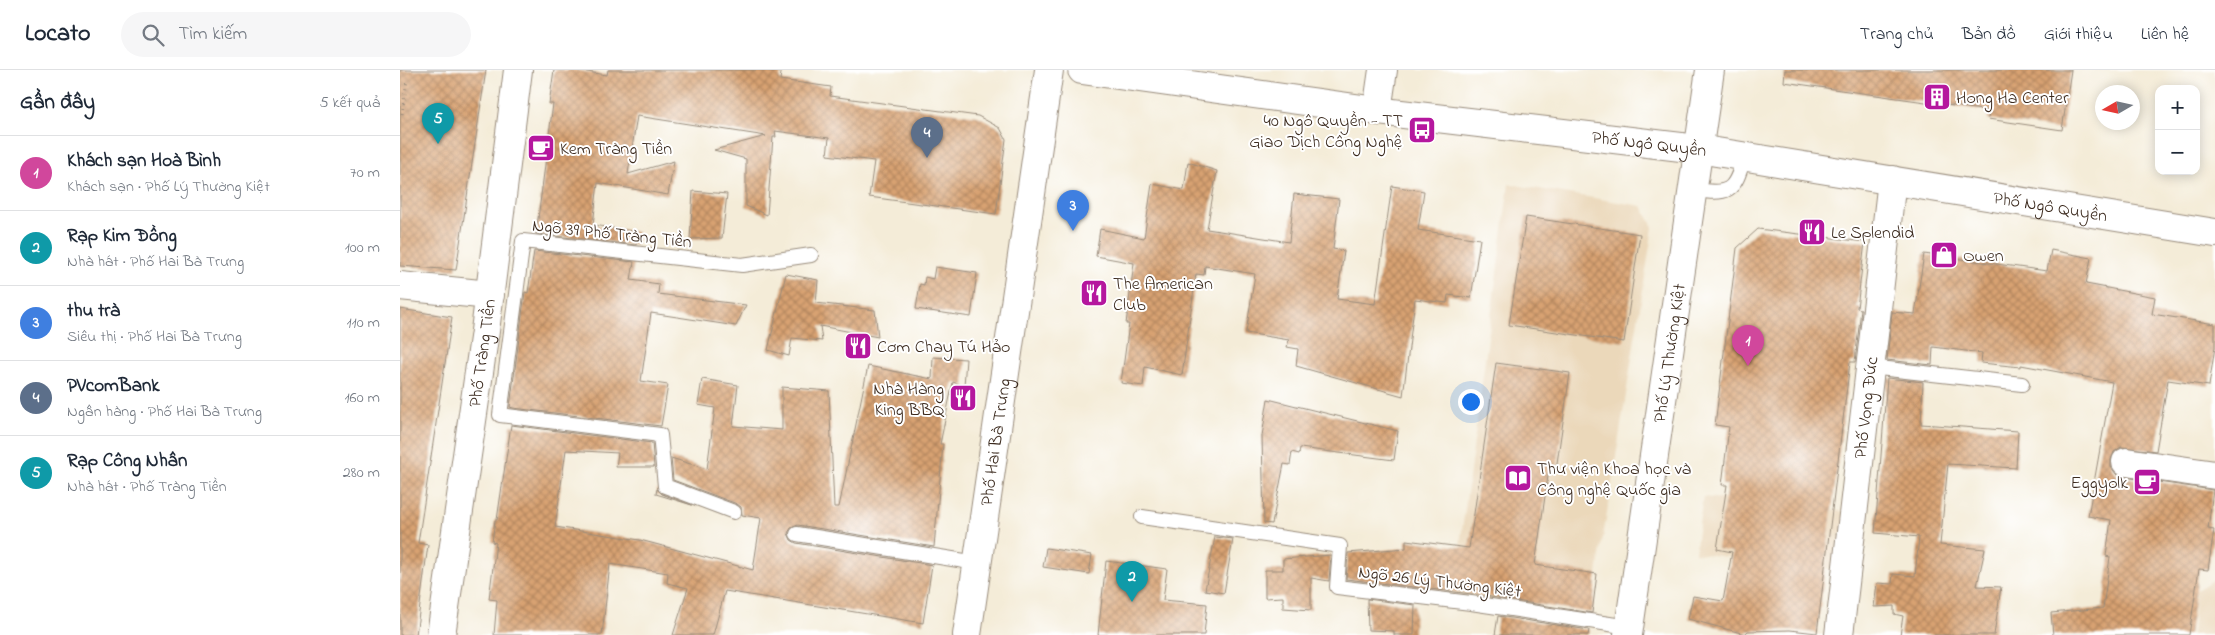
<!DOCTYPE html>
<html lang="vi">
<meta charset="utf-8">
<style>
:root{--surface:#fff;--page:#f6f6f7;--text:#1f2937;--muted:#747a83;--line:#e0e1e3;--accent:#b5179e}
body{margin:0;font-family:"Indie Flower",sans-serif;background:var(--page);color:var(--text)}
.controls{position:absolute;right:15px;top:15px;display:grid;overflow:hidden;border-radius:10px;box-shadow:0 2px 12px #0003}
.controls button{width:45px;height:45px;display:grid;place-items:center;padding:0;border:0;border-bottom:1px solid var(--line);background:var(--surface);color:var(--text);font:25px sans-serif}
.compass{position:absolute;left:1695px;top:15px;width:45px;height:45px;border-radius:50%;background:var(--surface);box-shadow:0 2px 12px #0003;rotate:261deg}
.you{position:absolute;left:1070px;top:331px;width:18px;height:18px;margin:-12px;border:4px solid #fff;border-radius:50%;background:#1a73e8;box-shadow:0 0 0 8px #1a73e833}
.badge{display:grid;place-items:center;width:32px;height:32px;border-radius:50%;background:var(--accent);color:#fff;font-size:16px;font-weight:700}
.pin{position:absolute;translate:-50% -41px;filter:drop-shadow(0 1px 2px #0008)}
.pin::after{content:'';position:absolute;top:26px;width:18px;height:15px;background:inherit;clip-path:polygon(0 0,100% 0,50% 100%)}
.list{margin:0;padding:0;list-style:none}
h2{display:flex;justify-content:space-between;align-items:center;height:65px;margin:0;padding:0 20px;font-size:21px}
h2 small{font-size:16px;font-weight:400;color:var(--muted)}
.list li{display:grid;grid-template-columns:32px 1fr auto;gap:15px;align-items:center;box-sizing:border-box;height:75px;padding:0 20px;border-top:1px solid var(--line)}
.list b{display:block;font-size:19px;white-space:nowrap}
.list p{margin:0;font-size:16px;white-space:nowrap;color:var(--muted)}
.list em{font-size:16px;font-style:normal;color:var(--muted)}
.icon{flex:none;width:28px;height:28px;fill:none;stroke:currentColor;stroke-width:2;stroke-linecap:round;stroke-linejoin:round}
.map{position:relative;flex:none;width:1815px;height:565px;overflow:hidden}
header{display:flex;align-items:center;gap:30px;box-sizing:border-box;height:70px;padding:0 25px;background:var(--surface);border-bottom:1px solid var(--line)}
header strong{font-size:24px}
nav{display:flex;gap:28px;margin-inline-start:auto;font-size:18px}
.search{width:350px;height:45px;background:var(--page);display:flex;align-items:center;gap:12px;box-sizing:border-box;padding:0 18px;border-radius:28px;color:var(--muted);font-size:19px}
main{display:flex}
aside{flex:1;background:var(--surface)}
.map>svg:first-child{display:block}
.built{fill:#ebd8ba}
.building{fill:url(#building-cross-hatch)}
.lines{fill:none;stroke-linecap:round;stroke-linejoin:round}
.lane-casing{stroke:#988b7b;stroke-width:16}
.street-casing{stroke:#988b7b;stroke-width:30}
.secondary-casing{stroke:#988b7b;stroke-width:30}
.path{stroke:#988b7b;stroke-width:3;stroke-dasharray:1 4;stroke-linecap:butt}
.lane{stroke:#fff;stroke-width:14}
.street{stroke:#fff;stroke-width:28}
.secondary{stroke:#fff;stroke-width:28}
.labels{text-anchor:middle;stroke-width:4;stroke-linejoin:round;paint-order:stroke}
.poi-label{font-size:18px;fill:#3b2a1e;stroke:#fff;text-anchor:start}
.street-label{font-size:18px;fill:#3b2a1e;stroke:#fff}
</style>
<header>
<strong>Locato</strong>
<div class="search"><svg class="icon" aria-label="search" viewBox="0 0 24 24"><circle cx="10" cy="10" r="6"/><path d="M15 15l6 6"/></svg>Tìm kiếm</div>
<nav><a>Trang chủ</a><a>Bản đồ</a><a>Giới thiệu</a><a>Liên hệ</a></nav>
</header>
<main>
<aside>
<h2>Gần đây<small>5 kết quả</small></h2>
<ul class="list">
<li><span class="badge" style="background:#d1479c">1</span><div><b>Khách sạn Hoà Bình</b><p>Khách sạn · Phố Lý Thường Kiệt</p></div><em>70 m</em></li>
<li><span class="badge" style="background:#0f9aa8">2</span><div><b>Rạp Kim Đồng</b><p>Nhà hát · Phố Hai Bà Trưng</p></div><em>100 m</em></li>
<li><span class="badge" style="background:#3f7fe0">3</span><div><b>thu trà</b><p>Siêu thị · Phố Hai Bà Trưng</p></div><em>110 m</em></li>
<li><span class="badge" style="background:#5c6f8a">4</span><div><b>PVcomBank</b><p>Ngân hàng · Phố Hai Bà Trưng</p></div><em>160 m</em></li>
<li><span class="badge" style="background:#0f9aa8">5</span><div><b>Rạp Công Nhân</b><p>Nhà hát · Phố Tràng Tiền</p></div><em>280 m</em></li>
</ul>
</aside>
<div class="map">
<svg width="1815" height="565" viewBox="0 0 1815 565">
<defs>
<pattern id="building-cross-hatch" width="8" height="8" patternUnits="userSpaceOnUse" patternTransform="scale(1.25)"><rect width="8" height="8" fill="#d8a272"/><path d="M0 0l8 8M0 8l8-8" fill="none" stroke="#b0845d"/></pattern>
</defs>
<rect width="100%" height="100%" fill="#fff"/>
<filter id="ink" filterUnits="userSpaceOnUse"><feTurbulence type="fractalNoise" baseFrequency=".02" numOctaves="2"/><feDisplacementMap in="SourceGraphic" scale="10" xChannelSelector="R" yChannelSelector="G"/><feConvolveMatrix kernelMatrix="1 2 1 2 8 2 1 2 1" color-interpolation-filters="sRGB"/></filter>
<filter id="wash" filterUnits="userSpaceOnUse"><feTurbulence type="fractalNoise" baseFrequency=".0096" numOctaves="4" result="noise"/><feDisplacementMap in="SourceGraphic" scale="20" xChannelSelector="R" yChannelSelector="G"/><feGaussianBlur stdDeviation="1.12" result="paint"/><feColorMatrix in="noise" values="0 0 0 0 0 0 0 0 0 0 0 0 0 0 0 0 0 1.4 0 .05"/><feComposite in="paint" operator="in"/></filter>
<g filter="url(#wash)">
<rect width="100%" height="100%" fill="#f4ecd8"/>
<path class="built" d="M1109,114L1242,136L1253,157L1197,504L1141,496L1135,538L1053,527Z
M1303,427L1447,442L1439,500L1295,483Z
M1815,509V565H1792L1796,520Z"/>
<g id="blocks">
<path class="building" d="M0,0H86L56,200L0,196Z
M154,0H174L207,5L208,0H362L381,3L380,10L431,17L430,26L578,46L600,58L606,69L596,144L469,127L474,91L427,85L429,68L375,61L376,67H373L367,145L346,136V89L314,80L366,66L237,46L228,104L274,91L268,125L198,113L193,155L238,162L236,175L136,164L153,34H149Z
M1385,0H1671L1662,60L1588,49L1589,41L1384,12Z
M788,92L817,101L807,159L889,172L894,124L939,129L933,179L944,181L937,229L975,234L992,116L1024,121L1018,160L1080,169L1071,228L1048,225L1047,233L1015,229L1003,326L896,296L898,279L887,277L889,270L846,263L855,204L805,196L804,205L796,204L782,305L745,297L743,316L721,313L729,254H726L734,193L696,186L700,159L744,168L752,114L784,120Z
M293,121L327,124L322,168L290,169Z
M1126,147L1240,164L1224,272L1109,255Z
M1358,159L1465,172L1457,238L1461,239L1455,292H1450L1417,563L1390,560L1348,561L1345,564L1288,549L1293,526L1323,531L1332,482L1317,479L1327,415H1322L1329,357L1315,355L1337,178Z
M1651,180L1691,188L1686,214L1755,227L1752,244L1815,254V277L1809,316L1768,310L1756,381L1721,377L1714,382L1711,390V397L1716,404L1724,407L1813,420L1808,459L1814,460L1808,500L1799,499L1789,565H1653L1651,543L1703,538L1710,487L1706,486L1711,450L1688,446L1712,312L1621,295V297L1581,293L1582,283L1533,277L1532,295L1487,290L1492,242L1515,244L1524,184L1647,201Z
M134,181L234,192L231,210L259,214L258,224L346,235L336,256L251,243L241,311L268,315L261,356L113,338L110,337L125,222L128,223Z
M535,197L577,203L571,247L516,239L520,214L524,215L525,207L533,209Z
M386,204L418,210L416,233L475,240L478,267L420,256L422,271L392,268L389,286L368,280Z
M0,239L52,247L18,473L28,475L16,565H0Z
M533,287L566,289L564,316L553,312L540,374H543L534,477L398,455L391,458L388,463L391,470L396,473L532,495L523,553L325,521L313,565H273L288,518L267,513L268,503L210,494L202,565H94L97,530L89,529L96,473L92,472L95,450H97L111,355L252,373L254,397H216L218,383L166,380L155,457L240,470L353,500L361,448L342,445L341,437L337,434L273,410L271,388L307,399L315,338L298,335L302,309L338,315L333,356L382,360V317L429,321L434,437H439L468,296L532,309Z
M1096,293L1170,303L1156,400L1149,399L1135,495L1197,504L1192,543L1072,524L946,509L948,483L1006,478V470L1069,478Z
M1487,308L1523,312L1521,354L1618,361L1616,398L1548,394L1540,475L1585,479L1577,516L1601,517L1594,565H1500L1503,546L1494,544V536L1474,537L1477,513L1492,514L1493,504L1515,506L1519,467L1475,463Z
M868,329L998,361L994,390L900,378L899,384L892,382L890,395L884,394L872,454L864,453L862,366Z
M257,419L262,424L292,435L256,424Z
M815,467L833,469L824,523L805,520Z
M646,478L692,485L689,504L643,497Z
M931,485L929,511L911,508V540L883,538V527L865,528V500H883V489Z
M706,491L767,499L763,530L807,534L804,565H698Z
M967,529L1015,535L1014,565H994V561L968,560Z
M1098,546L1189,560L1188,565H1095Z"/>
</g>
</g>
<g filter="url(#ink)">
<use href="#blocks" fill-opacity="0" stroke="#988b7b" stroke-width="1"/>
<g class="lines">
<g class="lane-casing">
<path id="lane" d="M1292,120C1329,124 1334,124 1344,87
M1470,297L1622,314
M334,442L265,416L260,365L100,345L123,171L342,195L411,185
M742,447L940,476L937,517L1071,533L1229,557
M397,464L577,493"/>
</g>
<g class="street-casing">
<g id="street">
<path d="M977,41L983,0"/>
<path d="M0,216L90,225"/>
<path d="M1726,392L1815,405"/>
<path id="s1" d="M1439,565L1492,110"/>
</g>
</g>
<g class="secondary-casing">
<g id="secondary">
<path id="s2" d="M682,0L977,41L1298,79L1815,163"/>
<path id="s3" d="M41,565L85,261L118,0"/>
<path id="s4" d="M567,565L649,0"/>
<path id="s5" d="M1228,565L1310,0"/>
</g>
</g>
<path class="path" d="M2,44L7,10"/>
<use href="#lane" class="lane"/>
<use href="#street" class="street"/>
<use href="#secondary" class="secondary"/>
</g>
</g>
<defs>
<g id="building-square" transform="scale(1.4375)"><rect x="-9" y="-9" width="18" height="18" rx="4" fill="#b5179e" stroke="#fff"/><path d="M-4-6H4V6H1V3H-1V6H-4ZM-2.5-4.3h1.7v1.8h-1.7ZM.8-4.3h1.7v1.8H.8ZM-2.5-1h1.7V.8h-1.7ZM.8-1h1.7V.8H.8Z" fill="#fff"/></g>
<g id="bus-square" transform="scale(1.4375)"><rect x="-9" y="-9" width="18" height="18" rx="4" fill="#b5179e" stroke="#fff"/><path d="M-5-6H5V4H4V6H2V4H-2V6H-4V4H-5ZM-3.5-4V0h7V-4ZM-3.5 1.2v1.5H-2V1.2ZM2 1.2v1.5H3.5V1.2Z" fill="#fff"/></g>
<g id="cafe-square" transform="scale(1.4375)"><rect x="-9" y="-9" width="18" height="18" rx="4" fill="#b5179e" stroke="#fff"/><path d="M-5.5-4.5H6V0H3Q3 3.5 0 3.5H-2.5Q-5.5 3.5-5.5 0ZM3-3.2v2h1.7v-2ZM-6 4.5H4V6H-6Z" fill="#fff"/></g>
<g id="restaurant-square" transform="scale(1.4375)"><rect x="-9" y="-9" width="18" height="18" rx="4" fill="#b5179e" stroke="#fff"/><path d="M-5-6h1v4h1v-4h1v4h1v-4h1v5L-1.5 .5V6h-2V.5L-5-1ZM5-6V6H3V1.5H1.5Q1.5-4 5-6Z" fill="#fff"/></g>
<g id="shop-square" transform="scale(1.4375)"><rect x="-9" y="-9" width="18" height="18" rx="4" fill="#b5179e" stroke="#fff"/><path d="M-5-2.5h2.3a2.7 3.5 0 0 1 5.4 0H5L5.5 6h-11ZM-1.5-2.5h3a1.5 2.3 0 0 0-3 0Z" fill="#fff"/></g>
<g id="library-square" transform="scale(1.4375)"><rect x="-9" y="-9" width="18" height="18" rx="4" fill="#b5179e" stroke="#fff"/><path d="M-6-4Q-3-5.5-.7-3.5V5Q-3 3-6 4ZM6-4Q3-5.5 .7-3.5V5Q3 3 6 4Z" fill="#fff"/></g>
</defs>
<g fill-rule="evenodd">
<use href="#building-square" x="1537" y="27"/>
<use href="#bus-square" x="1022" y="60"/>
<use href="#cafe-square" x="141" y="78"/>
<use href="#restaurant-square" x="1412" y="162"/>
<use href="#shop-square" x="1544" y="185"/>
<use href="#restaurant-square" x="694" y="223"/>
<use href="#restaurant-square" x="458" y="276"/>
<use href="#restaurant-square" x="563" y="328"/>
<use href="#library-square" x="1118" y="408"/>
<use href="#cafe-square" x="1747" y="412"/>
</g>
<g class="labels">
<g class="poi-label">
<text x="1556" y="33">Hong Ha Center</text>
<text x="1003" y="56" text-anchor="end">40 Ngô Quyền - TT<tspan x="1003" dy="21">Giao Dịch Công Nghệ</tspan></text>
<text x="160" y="84">Kem Tràng Tiền</text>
<text x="1431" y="168">Le Splendid</text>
<text x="1563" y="191">Owen</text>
<text x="713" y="219">The American<tspan x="713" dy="21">Club</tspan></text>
<text x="477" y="282">Cơm Chay Tú Hảo</text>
<text x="544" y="324" text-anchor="end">Nhà Hàng<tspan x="544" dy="21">King BBQ</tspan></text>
<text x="1137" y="404">Thư viện Khoa học và<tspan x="1137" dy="21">Công nghệ Quốc gia</tspan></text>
<text x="1728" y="418" text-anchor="end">Eggyolk</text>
</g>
<g class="street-label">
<text dy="6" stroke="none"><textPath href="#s2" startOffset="572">Phố Ngô Quyền</textPath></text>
<text dy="6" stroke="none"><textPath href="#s2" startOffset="978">Phố Ngô Quyền</textPath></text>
<text transform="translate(212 163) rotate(6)" y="6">Ngõ 39 Phố Tràng Tiền</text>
<text dy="6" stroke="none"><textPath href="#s5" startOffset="285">Phố Lý Thường Kiệt</textPath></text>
<text dy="6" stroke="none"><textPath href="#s3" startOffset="285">Phố Tràng Tiền</textPath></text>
<text dy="6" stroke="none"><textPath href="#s1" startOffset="229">Phố Vọng Đức</textPath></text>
<text dy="6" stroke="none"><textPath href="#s4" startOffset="195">Phố Hai Bà Trưng</textPath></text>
<text transform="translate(1040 511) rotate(7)" y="6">Ngõ 26 Lý Thường Kiệt</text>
</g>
</g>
</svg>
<div class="controls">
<button>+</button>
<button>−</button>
</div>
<svg class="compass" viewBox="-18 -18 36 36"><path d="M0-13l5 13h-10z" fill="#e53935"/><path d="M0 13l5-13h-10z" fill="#747a83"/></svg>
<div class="you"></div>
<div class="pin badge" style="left:1348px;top:296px;background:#d1479c">1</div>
<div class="pin badge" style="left:732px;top:532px;background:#0f9aa8">2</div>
<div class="pin badge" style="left:673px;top:161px;background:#3f7fe0">3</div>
<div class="pin badge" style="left:527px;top:88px;background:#5c6f8a">4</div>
<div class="pin badge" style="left:38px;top:74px;background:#0f9aa8">5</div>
</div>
</main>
